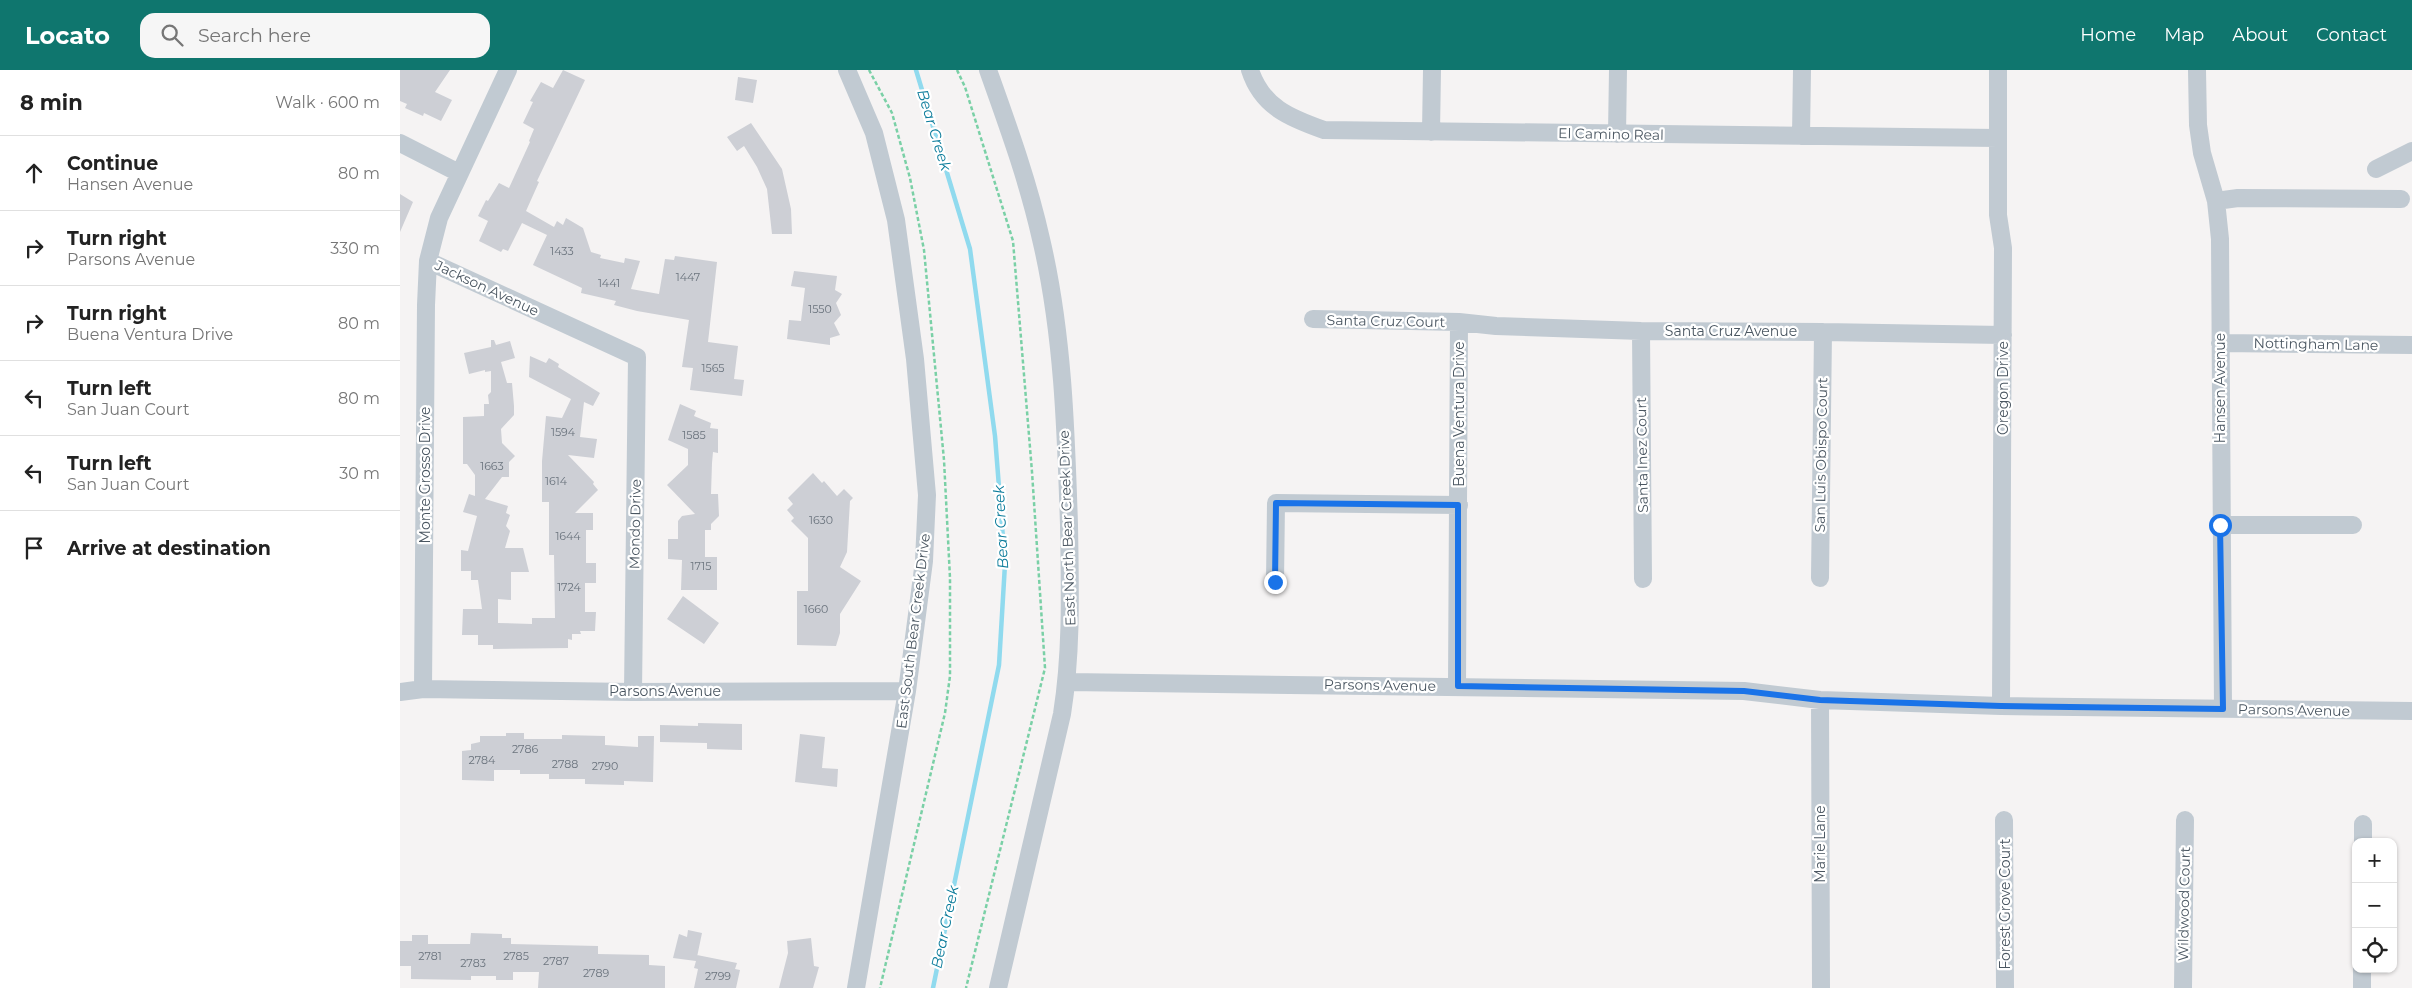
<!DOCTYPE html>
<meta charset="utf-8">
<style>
:root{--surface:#fff;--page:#f6f6f6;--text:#222;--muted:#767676;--line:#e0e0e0;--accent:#0f766e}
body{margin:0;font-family:Montserrat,sans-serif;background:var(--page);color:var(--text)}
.controls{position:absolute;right:15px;bottom:15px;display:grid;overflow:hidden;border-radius:10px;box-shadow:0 1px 4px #0004}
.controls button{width:45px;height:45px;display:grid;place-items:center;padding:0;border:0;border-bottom:1px solid var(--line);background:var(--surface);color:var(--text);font:25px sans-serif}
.stop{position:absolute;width:15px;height:15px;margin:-11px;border:4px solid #1a73e8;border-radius:50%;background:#fff}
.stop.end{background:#1a73e8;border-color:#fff;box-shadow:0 1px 5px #0008}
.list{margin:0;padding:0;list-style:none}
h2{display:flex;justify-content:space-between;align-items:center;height:65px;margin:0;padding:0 20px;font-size:21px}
h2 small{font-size:16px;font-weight:400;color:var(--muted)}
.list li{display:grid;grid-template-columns:32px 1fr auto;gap:15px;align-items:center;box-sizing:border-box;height:75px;padding:0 20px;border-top:1px solid var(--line)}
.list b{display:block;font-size:19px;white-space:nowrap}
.list p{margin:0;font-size:16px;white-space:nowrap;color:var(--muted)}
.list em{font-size:16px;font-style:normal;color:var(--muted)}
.icon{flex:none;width:28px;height:28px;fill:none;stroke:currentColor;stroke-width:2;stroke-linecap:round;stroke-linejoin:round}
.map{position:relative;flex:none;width:2012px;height:918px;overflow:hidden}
header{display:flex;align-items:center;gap:30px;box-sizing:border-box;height:70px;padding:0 25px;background:var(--accent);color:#fff}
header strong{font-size:24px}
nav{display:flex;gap:28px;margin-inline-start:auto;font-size:18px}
.search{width:350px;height:45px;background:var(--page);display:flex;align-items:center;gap:12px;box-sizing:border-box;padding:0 18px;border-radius:15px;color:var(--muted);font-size:19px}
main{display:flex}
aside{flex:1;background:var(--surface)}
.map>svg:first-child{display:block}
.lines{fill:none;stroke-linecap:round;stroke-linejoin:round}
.stream{stroke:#90daee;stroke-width:4.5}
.building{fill:#cdcfd5}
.path{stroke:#7ad0a6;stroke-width:2.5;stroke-dasharray:4 2.5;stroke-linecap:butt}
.minor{stroke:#c1cad2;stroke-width:18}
.route{stroke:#1a73e8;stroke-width:6}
.labels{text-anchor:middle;stroke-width:4.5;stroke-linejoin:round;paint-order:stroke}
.number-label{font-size:11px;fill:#6b747e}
.street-label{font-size:14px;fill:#4a5661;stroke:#fff}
.water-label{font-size:15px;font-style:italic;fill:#0c7c9b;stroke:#fff}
</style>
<header>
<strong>Locato</strong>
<div class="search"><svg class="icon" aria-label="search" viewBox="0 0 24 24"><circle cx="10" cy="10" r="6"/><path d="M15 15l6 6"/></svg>Search here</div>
<nav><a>Home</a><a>Map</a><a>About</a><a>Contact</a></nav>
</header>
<main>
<aside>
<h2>8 min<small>Walk · 600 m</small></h2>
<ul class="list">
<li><svg class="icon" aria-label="ahead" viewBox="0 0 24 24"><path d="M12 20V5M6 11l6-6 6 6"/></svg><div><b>Continue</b><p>Hansen Avenue</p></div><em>80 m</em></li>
<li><svg class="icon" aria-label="right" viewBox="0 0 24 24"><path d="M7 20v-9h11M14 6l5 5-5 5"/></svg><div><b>Turn right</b><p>Parsons Avenue</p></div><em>330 m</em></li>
<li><svg class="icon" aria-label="right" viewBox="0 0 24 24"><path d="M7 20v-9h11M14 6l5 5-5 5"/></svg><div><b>Turn right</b><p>Buena Ventura Drive</p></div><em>80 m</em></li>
<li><svg class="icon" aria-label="left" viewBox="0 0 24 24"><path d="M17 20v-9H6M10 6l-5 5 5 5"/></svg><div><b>Turn left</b><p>San Juan Court</p></div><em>80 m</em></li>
<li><svg class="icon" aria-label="left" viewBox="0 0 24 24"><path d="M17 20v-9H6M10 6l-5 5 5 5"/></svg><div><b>Turn left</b><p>San Juan Court</p></div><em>30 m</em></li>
<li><svg class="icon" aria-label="arrive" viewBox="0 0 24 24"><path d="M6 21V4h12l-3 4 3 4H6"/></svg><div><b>Arrive at destination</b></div></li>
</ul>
</aside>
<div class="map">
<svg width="2012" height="918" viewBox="0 0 2012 918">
<rect width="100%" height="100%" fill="#f5f3f3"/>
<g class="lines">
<path class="stream" d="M516,0L570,179L595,366L605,494L599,595L533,918"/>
</g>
<path class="building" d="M0,0H50L35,22L52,30L41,51L24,43L23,46L5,38L7,34L0,31Z
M163,0L185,10L137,111L139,112L126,141L154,157L157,151L163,155L166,148L183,158L191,182L201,185L200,188L224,193L225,188L240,191L231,219L259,224L265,189L274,190L275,186L317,192L308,272L338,276L334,309L344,310L342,326L290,320L293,298L282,297L289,250L237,241L214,235L216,231L181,223L182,218L133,195L147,165L122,153L108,181L103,179L101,182L79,171L88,151L78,146L86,130L88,131L99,113L109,118L130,72L129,71L134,59L123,53L133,32L130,31L141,12L153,18Z
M338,7L357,10L353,33L335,30Z
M351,53L382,99L391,139L392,164H372L367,119L357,97L344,76L337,81L327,67Z
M0,124L13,132L0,162Z
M394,201L437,206L435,220L442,224L436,233L441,245L434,253L440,265L430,268V275L387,269L389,250L401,251L405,218L391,216Z
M91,270H94L96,275L110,271L115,288L101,292L107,313H112L114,336V345L101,359L102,373L115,386L109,392V407H102L85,429L108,436L106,443L110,445L106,456L110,461L105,478H123L129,502H111V530L98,529V553L132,554V548H155L154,485H149V432H142V391L146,346L162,348L171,329L129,307L130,286L146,293L149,288L159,294L158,297L200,323L193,336L184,332L180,367L197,369L194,388L168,385L194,412L193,414L198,420L175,443H193V460H186V493H196V513H185V542H196L195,561H180L181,564H172V570L168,569V578L93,579V575H78V565H62L63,539H82L78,510H71V501H61V480L68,481L77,446L63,442L69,424L75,426V405L67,394H63V347L84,346V334H89L88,325L91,322V301L85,302V300L69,304L64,283L91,277Z
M280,334L296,341L294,346L311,353L310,358L318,359V383L313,382L312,393L311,424H318L319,446L311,454V460H305V487H317V520H281L282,490L268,489V469H278V451L282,446L295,444L267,415L288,395V379L268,370Z
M413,403L422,413L424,411L437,426L444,419L453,428L450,431L447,482L440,497L461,511L440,544V563L436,576L397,575V521H408V468L391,451L394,448L387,440L393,434L388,428Z
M283,526L319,553L304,574L267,549Z
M298,653L342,654V680L307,679V673L260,672V655L298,656Z
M106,663H124V669H162V665L205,666V675L238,677V666H254L253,712L224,711V715L185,714V709H149V704H120V700H94V711L62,710V681L71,680V674L80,672V666H106Z
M400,664L425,667L422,698L438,699L437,717L395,712Z
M288,860L302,863L297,887V885L337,893L335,899L340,900L336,918H294L298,899L294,898L296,891L273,888L279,864L287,867Z
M71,863L102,864V868H111V874L198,876V884L249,885V895L265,896V918H138L139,902H113V910H96V906H71V910L11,909V896H0V871H12V865H28V874H70Z
M411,868L414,896L419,897L413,918H379L388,883L387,871Z"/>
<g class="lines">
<path class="path" d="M469,0L492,43L510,108L524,180L544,390L550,508V606L545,643L480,918
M557,0L565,17L613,171L632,402L645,598L566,918"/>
<path class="minor" d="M447,0L474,63L496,150L515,289L527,425L524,491L507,621L456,918
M588,0C608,56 628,111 641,169C663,262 666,361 669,455C670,518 672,581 662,644L598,918
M850,0C862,37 890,48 924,60L1598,68
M1598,0V145L1603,178L1601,636
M1797,0L1798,55L1802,83L1816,131L1820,169L1823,639
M1031,62L1032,0
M1217,64L1218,0
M1401,66L1402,0
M0,73L59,103
M1976,99L2012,81
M1816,131L1838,128L2001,129
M28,191L237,287L233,622
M913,249L1059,252L1096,256L1241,261L1423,262L1603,265
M1241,261L1243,509
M1820,273L2012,275
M1820,455H1953
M1420,508L1423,262
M875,512L876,433L1059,435
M668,612L1344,621L1420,630L1601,636L2012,641
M1057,616L1059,252
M23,619L26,235L28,191L39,148L108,0
M0,622L23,619L233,622L507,621
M1420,630L1421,918
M1604,750L1605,918
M1963,772V754
M1783,918L1785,750
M1962,918V899"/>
</g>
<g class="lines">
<path class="route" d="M875,512L876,433L1058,435V616L1344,621L1420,630L1601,636L1823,639L1820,455"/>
</g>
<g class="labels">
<g class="number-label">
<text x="162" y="185">1433</text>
<text x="288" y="211">1447</text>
<text x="209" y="217">1441</text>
<text x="420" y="243">1550</text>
<text x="313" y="302">1565</text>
<text x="163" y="366">1594</text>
<text x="294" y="369">1585</text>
<text x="92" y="400">1663</text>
<text x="156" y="415">1614</text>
<text x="421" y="454">1630</text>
<text x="168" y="470">1644</text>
<text x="301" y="500">1715</text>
<text x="169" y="521">1724</text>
<text x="416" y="543">1660</text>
<text x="125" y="683">2786</text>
<text x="82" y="694">2784</text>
<text x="165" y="698">2788</text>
<text x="205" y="700">2790</text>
<text x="30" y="890">2781</text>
<text x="116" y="890">2785</text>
<text x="156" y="895">2787</text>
<text x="73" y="897">2783</text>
<text x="196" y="907">2789</text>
<text x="318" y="910">2799</text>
</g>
<g class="street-label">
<text transform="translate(1211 64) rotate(1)" y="5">El Camino Real</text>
<text transform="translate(87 218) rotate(25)" y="5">Jackson Avenue</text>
<text transform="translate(986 251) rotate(1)" y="5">Santa Cruz Court</text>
<text x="1331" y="266">Santa Cruz Avenue</text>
<text transform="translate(1916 274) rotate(1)" y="5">Nottingham Lane</text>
<text transform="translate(1603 318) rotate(-90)" y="5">Oregon Drive</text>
<text transform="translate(1820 318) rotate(-90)" y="5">Hansen Avenue</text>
<text transform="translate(1059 344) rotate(-90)" y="5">Buena Ventura Drive</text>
<text transform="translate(1242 385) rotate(-91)" y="5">Santa Inez Court</text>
<text transform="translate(1421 385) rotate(-89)" y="5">San Luis Obispo Court</text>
<text transform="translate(25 405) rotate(-90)" y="5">Monte Grosso Drive</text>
<text transform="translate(235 454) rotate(-89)" y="5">Mondo Drive</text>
<text transform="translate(667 458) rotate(-92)" y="5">East North Bear Creek Drive</text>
<text transform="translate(513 561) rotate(-83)" y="5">East South Bear Creek Drive</text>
<text transform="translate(980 615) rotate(1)" y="5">Parsons Avenue</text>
<text x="265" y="626">Parsons Avenue</text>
<text transform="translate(1894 640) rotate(1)" y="5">Parsons Avenue</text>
<text transform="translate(1420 774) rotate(-90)" y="5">Marie Lane</text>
<text transform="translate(1605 834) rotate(-90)" y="5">Forest Grove Court</text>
<text transform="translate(1784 834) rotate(-89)" y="5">Wildwood Court</text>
</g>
<g class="water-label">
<text transform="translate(534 60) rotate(73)" y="5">Bear Creek</text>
<text transform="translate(601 457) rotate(-93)" y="5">Bear Creek</text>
<text transform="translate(545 857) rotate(-78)" y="5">Bear Creek</text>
</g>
</g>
</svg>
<div class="controls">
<button>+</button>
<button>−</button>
<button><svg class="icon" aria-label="locate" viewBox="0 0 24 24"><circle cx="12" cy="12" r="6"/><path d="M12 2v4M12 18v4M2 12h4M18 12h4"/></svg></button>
</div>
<div class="stop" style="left:1820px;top:455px"></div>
<div class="stop end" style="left:875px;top:512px"></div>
</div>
</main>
